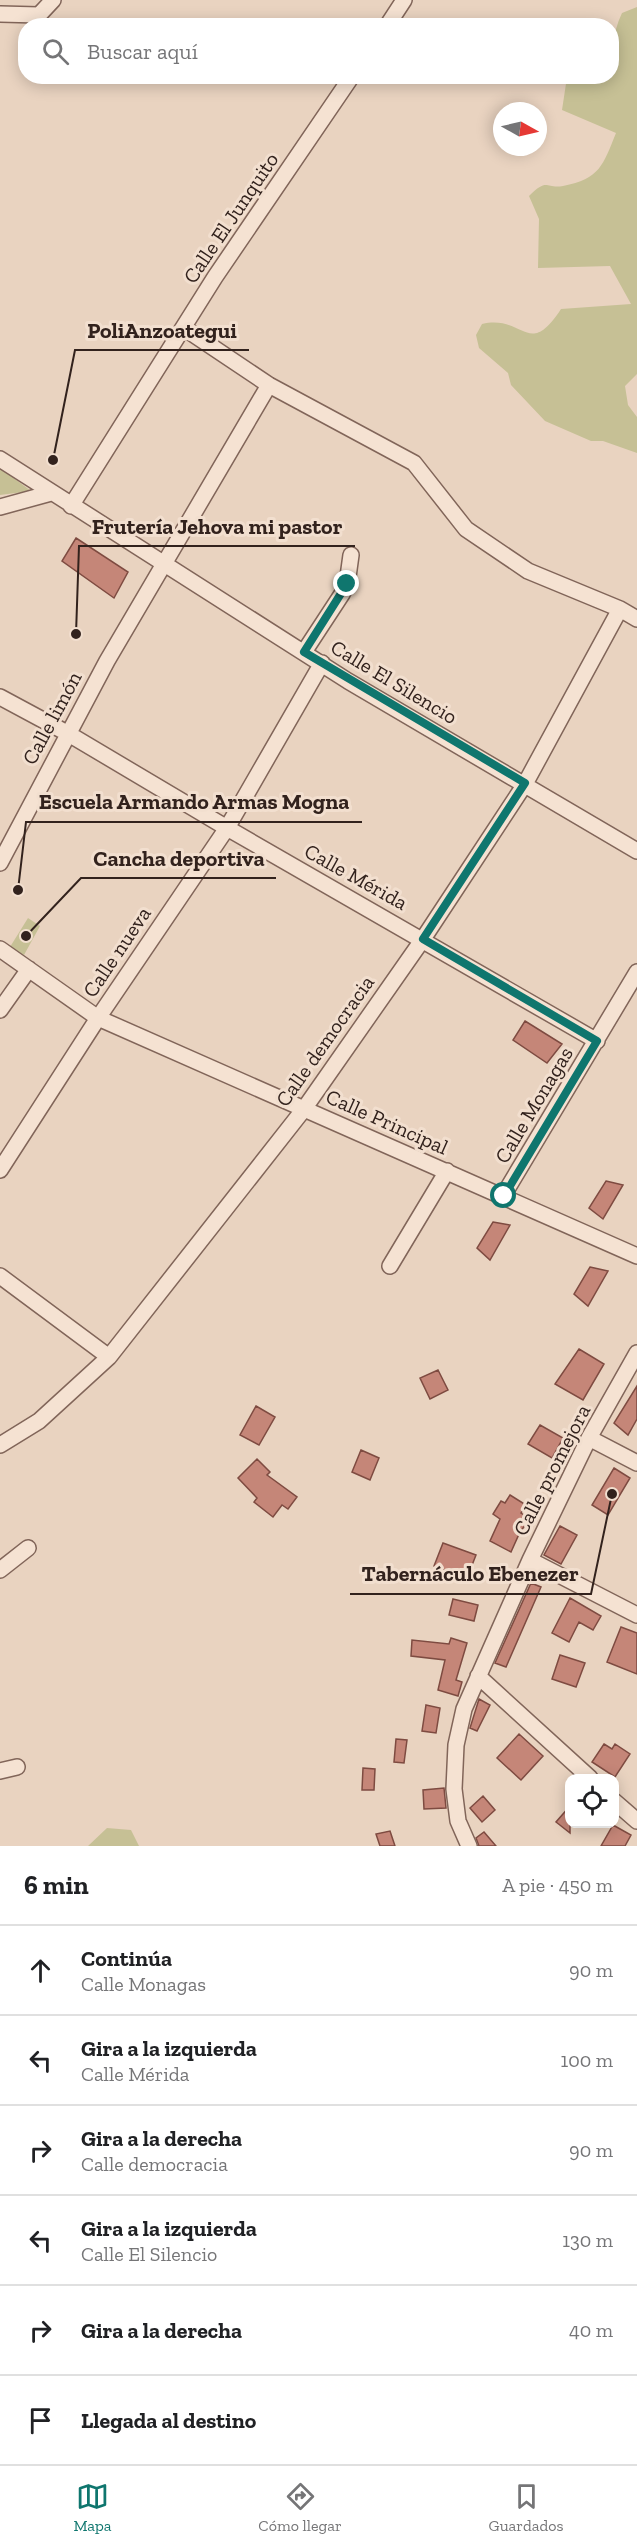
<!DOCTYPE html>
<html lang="es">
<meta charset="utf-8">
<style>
:root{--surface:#fff;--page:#f2f2f2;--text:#202124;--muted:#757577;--line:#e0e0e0;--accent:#0f766e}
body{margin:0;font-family:"Zilla Slab",serif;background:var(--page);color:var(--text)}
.controls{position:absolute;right:18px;bottom:18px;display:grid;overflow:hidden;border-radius:12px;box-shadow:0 3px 15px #0003}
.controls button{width:54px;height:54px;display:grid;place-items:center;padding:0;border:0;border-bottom:2px solid var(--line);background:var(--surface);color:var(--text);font:30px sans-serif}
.compass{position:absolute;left:493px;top:102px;width:54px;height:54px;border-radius:50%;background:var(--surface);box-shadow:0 3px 15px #0003;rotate:98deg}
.stop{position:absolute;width:18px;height:18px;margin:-14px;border:4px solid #0f766e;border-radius:50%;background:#fff}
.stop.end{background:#0f766e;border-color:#fff;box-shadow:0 2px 6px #0008}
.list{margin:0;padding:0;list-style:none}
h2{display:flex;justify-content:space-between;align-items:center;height:78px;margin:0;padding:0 24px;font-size:26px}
h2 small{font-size:20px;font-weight:400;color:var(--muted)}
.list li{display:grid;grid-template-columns:39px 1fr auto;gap:18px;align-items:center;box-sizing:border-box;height:90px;padding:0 24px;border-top:2px solid var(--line)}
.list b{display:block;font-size:22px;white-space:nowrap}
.list p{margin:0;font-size:20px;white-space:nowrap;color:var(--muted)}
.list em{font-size:20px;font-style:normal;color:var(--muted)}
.icon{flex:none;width:33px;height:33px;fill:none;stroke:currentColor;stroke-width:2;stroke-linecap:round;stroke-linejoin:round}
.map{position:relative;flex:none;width:637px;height:1846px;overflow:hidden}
.search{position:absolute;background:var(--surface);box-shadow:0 3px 15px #0003;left:18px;right:18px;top:18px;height:66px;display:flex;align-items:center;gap:15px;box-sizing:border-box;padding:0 21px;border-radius:24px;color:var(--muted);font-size:22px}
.sheet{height:618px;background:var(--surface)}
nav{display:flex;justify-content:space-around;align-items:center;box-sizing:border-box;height:84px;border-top:2px solid var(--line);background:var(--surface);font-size:16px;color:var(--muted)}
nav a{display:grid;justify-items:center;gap:3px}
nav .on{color:var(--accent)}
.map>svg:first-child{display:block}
.green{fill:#c6c095}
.building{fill:#c58678;stroke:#7e4b41;stroke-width:1.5}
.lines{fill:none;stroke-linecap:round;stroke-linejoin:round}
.minor-casing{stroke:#816559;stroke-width:18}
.minor{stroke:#f5e2d2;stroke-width:15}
.route{stroke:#0f766e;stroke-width:8}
.labels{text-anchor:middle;stroke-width:6;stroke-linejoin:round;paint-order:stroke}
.street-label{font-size:21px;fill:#32221d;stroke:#f2dfcf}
.leader{fill:none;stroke:#32221d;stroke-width:2}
.callout-dot{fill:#32221d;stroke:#f2dfcf;stroke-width:2}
.callout-label{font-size:22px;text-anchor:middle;font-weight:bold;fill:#32221d;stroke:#f2dfcf;stroke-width:6;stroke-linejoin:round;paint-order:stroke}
</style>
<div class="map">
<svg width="637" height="1846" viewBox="0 0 637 1846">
<rect width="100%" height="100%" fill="#e9d3c0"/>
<path class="green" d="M637,7V374L625,386L628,405L637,417V453L603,441H591L545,421L511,385L508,373L479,348L476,335L482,324C524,314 528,360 561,309L631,304L610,266L538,268L539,219L529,196C548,177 545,189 563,186C600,179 603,165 616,133L562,110L567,77L612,76C612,54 612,34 622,13Z
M0,468L31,491L0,495Z
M28,918L40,926L24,955L10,947Z
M107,1828L131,1830L139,1846H88Z"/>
<path class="building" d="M76,538L128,572L114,598L62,561Z
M525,1021L562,1044L547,1063L513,1040Z
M606,1181L623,1185L603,1219L589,1208Z
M493,1222L510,1225L490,1260L477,1248Z
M590,1267L608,1271L588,1306L574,1294Z
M579,1349L604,1364L583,1400L555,1384Z
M438,1370L448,1390L430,1399L420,1378Z
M637,1386V1419L628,1435L614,1423Z
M256,1406L275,1417L259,1445L240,1435Z
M540,1425L563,1438L552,1458L528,1444Z
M361,1450L379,1458L370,1480L352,1472Z
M257,1459L270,1472L267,1475L297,1497L288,1509L282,1505L273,1517L254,1502L257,1498L238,1478Z
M614,1468L630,1478L608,1515L592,1505Z
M510,1495L526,1505L521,1513L530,1519L520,1532L511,1552L490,1541L500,1519L493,1514L501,1501L505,1503Z
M560,1526L577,1535L561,1564L544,1555Z
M443,1543L476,1555L467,1578L434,1566Z
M531,1583L541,1587L506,1667L495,1663Z
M570,1598L601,1616L593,1630L579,1622L569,1642L552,1633Z
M453,1599L478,1605L474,1621L449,1615Z
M621,1627L637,1633V1674L607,1662Z
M451,1638L467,1643L456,1680L462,1682L458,1696L438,1690L445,1660L411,1656L412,1640L449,1644Z
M560,1655L585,1663L576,1687L552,1679Z
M479,1699L490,1705L477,1731L470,1728Z
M426,1705L440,1708L436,1733L422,1731Z
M519,1734L543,1756L521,1780L497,1758Z
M396,1739L407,1740L404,1763L394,1762Z
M604,1744L612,1749L615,1744L630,1754L615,1777L592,1762Z
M363,1768L375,1769L374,1790H362Z
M444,1788L446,1808L424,1809L423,1790Z
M483,1796L495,1810L482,1822L470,1808Z
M570,1806V1833L556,1822Z
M613,1825L631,1835L625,1846H601Z
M390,1831L395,1846H380L376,1834Z
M484,1832L496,1846H479L476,1838Z"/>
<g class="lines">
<g class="minor-casing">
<path id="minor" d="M0,14L39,15L53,0
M387,26L404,0
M184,328L269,385L414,463L466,529L528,571L620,609L637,619
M0,459L348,681L637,851
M71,506L215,277L352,76
M0,507L51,493
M304,652L342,594L347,584L351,555
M0,697L67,733L227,828L597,1041
M0,863L107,661L269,385
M0,949L98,1018L637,1256
M0,1010L29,969
M0,1170L98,1018L227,828L322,663
M503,1196L637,972
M390,1266L447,1171
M0,1276L109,1357
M589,1438L637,1463
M0,1445L39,1421L109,1357L304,1109L423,939L525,784L620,609
M530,1560L637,1615
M0,1570L28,1548
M478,1676L590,1778
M0,1771L17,1767
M614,1801L637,1821
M469,1846L458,1821L454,1789L456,1745L464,1709L530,1560L589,1438L637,1353"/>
</g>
<use href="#minor" class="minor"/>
</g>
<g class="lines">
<path class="route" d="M347,584L304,652L525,783L423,939L597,1041L504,1196"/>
</g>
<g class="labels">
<g class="street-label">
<text transform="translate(231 218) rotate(-56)" y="7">Calle El Junquito</text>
<text transform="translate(394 682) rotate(31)" y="7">Calle El Silencio</text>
<text transform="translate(52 718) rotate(-62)" y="7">Calle limón</text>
<text transform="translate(356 877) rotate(29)" y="7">Calle Mérida</text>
<text transform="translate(117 952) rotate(-56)" y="7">Calle nueva</text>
<text transform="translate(325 1041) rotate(-55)" y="7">Calle democracia</text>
<text transform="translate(534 1105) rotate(-59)" y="7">Calle Monagas</text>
<text transform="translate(387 1122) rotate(24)" y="7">Calle Principal</text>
<text transform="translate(552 1470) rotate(-63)" y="7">Calle promejora</text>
</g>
</g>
<path class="leader" d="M53 460L75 350H249M76 634L79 546H355M18 890L26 822H362M26 936L81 878H276M612 1494L591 1594H350"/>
<g class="callout-dot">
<circle cx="53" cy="460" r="6"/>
<circle cx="76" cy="634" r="6"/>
<circle cx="18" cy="890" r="6"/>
<circle cx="26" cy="936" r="6"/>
<circle cx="612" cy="1494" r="6"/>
</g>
<g class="callout-label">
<text x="162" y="338">PoliAnzoategui</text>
<text x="217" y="534">Frutería Jehova mi pastor</text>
<text x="194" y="809">Escuela Armando Armas Mogna</text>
<text x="179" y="866">Cancha deportiva</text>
<text x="470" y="1581">Tabernáculo Ebenezer</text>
</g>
</svg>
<div class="controls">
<button><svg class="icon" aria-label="locate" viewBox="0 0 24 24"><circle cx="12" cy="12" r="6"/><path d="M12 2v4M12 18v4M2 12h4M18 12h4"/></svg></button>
</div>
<svg class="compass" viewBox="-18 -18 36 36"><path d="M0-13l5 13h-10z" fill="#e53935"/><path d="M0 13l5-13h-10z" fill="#757577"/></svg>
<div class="stop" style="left:504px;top:1196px"></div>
<div class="stop end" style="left:347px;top:584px"></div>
<div class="search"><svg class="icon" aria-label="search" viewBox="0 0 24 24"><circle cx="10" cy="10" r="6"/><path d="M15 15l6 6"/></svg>Buscar aquí</div>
</div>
<section class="sheet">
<h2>6 min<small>A pie · 450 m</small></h2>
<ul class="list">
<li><svg class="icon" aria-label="ahead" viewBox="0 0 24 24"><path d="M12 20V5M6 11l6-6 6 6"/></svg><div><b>Continúa</b><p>Calle Monagas</p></div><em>90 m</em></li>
<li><svg class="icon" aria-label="left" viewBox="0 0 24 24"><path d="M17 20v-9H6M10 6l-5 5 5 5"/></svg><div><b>Gira a la izquierda</b><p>Calle Mérida</p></div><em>100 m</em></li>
<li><svg class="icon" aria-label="right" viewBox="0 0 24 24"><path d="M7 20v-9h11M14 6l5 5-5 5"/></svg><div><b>Gira a la derecha</b><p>Calle democracia</p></div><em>90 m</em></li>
<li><svg class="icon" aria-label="left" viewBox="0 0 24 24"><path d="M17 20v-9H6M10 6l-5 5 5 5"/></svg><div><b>Gira a la izquierda</b><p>Calle El Silencio</p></div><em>130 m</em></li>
<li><svg class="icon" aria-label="right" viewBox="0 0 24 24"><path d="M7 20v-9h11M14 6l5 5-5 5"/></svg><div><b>Gira a la derecha</b></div><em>40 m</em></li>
<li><svg class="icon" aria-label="arrive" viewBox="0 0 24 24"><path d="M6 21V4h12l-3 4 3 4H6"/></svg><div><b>Llegada al destino</b></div></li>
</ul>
</section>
<nav>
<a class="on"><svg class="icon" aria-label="map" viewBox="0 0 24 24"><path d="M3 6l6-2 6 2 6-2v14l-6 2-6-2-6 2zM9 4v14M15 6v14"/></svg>Mapa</a>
<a><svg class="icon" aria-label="directions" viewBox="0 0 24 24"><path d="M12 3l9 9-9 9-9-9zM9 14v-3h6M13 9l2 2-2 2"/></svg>Cómo llegar</a>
<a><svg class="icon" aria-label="saved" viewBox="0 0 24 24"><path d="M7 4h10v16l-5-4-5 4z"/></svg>Guardados</a>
</nav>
